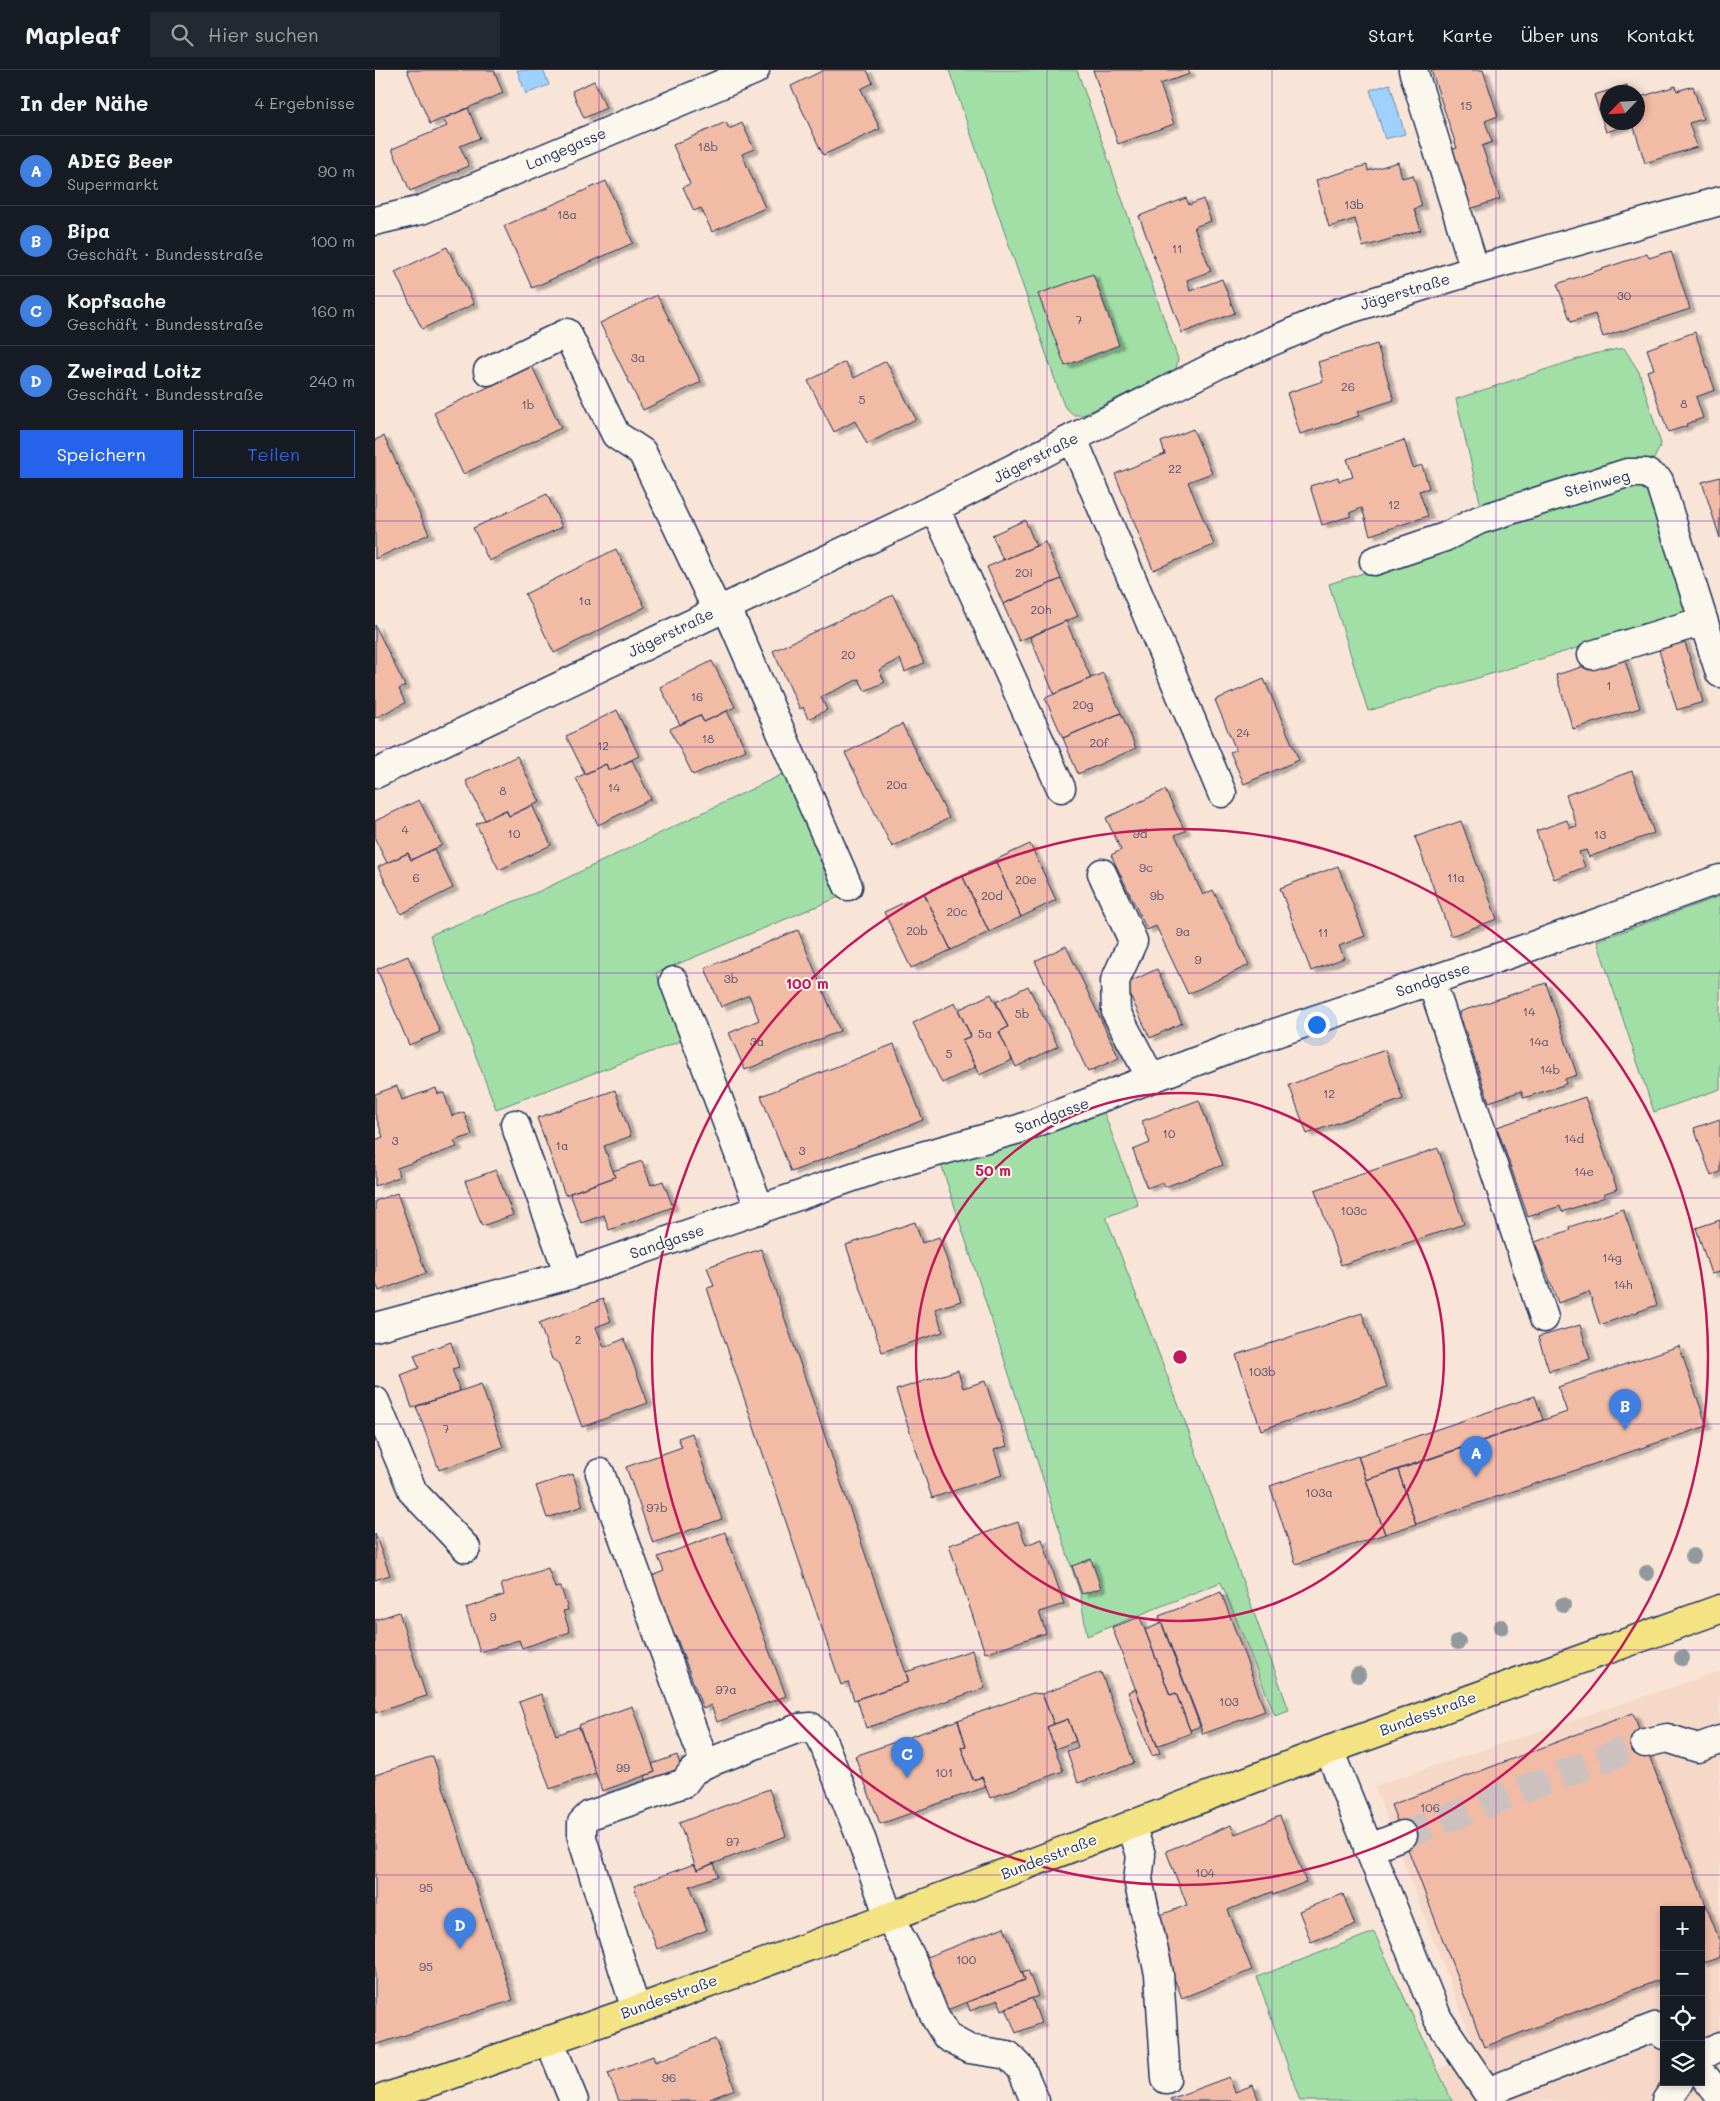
<!DOCTYPE html>
<html lang="de">
<meta charset="utf-8">
<style>
:root{--surface:#171b24;--page:#242831;--text:#f1f3f6;--muted:#9ea1a6;--line:#363941;--accent:#2563eb}
body{margin:0;font-family:Mali,sans-serif;background:var(--page);color:var(--text)}
.controls{position:absolute;right:15px;bottom:15px;display:grid;overflow:hidden;border-radius:0px;box-shadow:0 2px 8px #0003}
.controls button{width:45px;height:45px;display:grid;place-items:center;padding:0;border:0;border-bottom:1px solid var(--line);background:var(--surface);color:var(--text);font:25px sans-serif}
.compass{position:absolute;left:1225px;top:15px;width:45px;height:45px;border-radius:50%;background:var(--surface);box-shadow:0 2px 8px #0003;rotate:245deg}
.you{position:absolute;left:941px;top:954px;width:18px;height:18px;margin:-12px;border:4px solid #fff;border-radius:50%;background:#1a73e8;box-shadow:0 0 0 8px #1a73e833}
.badge{display:grid;place-items:center;width:32px;height:32px;border-radius:50%;background:var(--accent);color:#fff;font-size:16px;font-weight:700}
.pin{position:absolute;translate:-50% -41px;filter:drop-shadow(0 1px 2px #0008)}
.pin::after{content:'';position:absolute;top:26px;width:18px;height:15px;background:inherit;clip-path:polygon(0 0,100% 0,50% 100%)}
.list{margin:0;padding:0;list-style:none}
h2{display:flex;justify-content:space-between;align-items:center;height:65px;margin:0;padding:0 20px;font-size:21px}
h2 small{font-size:16px;font-weight:400;color:var(--muted)}
.list li{display:grid;grid-template-columns:32px 1fr auto;gap:15px;align-items:center;box-sizing:border-box;height:70px;padding:0 20px;border-top:1px solid var(--line)}
.list b{display:block;font-size:19px;white-space:nowrap}
.list p{margin:0;font-size:16px;white-space:nowrap;color:var(--muted)}
.list em{font-size:16px;font-style:normal;color:var(--muted)}
.actions{display:flex;gap:10px;padding:15px 20px}
.actions a{flex:1;padding:11px 0;border:1px solid var(--accent);border-radius:0px;text-align:center;font-size:18px;color:var(--accent)}
.actions .main{background:var(--accent);color:#fff}
.icon{flex:none;width:28px;height:28px;fill:none;stroke:currentColor;stroke-width:2;stroke-linecap:round;stroke-linejoin:round}
.map{position:relative;flex:none;width:1345px;height:2031px;overflow:hidden}
header{display:flex;align-items:center;gap:30px;box-sizing:border-box;height:70px;padding:0 25px;background:var(--surface);border-bottom:1px solid var(--line)}
header strong{font-size:24px}
nav{display:flex;gap:28px;margin-inline-start:auto;font-size:18px}
.search{width:350px;height:45px;background:var(--page);display:flex;align-items:center;gap:12px;box-sizing:border-box;padding:0 18px;border-radius:0px;color:var(--muted);font-size:19px}
main{display:flex}
aside{flex:1;background:var(--surface)}
.map>svg:first-child{display:block}
.built{fill:#f6d8c8;fill-rule:evenodd}
.green{fill:#a2dfa6;stroke:#5e8782}
.water{fill:#a0d1fd;stroke:#6b90bd}
.building{fill:#f2bba6;stroke:#1b2f5e;filter:url(#shadow)}
.lines{fill:none;stroke-linecap:round;stroke-linejoin:round}
.minor-tunnel{stroke:#ccc1bf;stroke-width:28;stroke-dasharray:28 14;stroke-linecap:butt}
.minor-casing{stroke:#1b2f5e;stroke-width:31}
.major-casing{stroke:#1b2f5e;stroke-width:31}
.minor{stroke:#fbf7ec;stroke-width:28}
.major{stroke:#f4e382;stroke-width:28}
.tree{fill:#91999e}
.grid{fill:none;stroke:#7b2cbf;stroke-width:1;stroke-opacity:0.55}
.ring{fill:none;stroke:#c2185b;stroke-width:2.5}
.labels{text-anchor:middle;stroke-width:4;stroke-linejoin:round;paint-order:stroke}
.number-label{font-size:12px;fill:#515270}
.street-label{font-size:15px;fill:#1b2f5e;stroke:#fbf7ec}
.centre{fill:#c2185b;stroke:#fbf7ec;stroke-width:2.5}
.ring-label{font-size:15px;text-anchor:middle;font-weight:bold;fill:#c2185b;stroke:#fbf7ec;stroke-width:4;stroke-linejoin:round;paint-order:stroke}
</style>
<header>
<strong>Mapleaf</strong>
<div class="search"><svg class="icon" aria-label="search" viewBox="0 0 24 24"><circle cx="10" cy="10" r="6"/><path d="M15 15l6 6"/></svg>Hier suchen</div>
<nav><a>Start</a><a>Karte</a><a>Über uns</a><a>Kontakt</a></nav>
</header>
<main>
<aside>
<h2>In der Nähe<small>4 Ergebnisse</small></h2>
<ul class="list">
<li><span class="badge" style="background:#3f7fe0">A</span><div><b>ADEG Beer</b><p>Supermarkt</p></div><em>90 m</em></li>
<li><span class="badge" style="background:#3f7fe0">B</span><div><b>Bipa</b><p>Geschäft · Bundesstraße</p></div><em>100 m</em></li>
<li><span class="badge" style="background:#3f7fe0">C</span><div><b>Kopfsache</b><p>Geschäft · Bundesstraße</p></div><em>160 m</em></li>
<li><span class="badge" style="background:#3f7fe0">D</span><div><b>Zweirad Loitz</b><p>Geschäft · Bundesstraße</p></div><em>240 m</em></li>
</ul>
<div class="actions"><a class="main">Speichern</a><a>Teilen</a></div>
</aside>
<div class="map">
<svg width="1345" height="2031" viewBox="0 0 1345 2031">
<defs>
<filter id="shadow"><feDropShadow dx="5.5" dy="3" stdDeviation="1" flood-color="#0004"/></filter>
</defs>
<rect width="100%" height="100%" fill="#f8e5d7"/>
<filter id="ink" filterUnits="userSpaceOnUse"><feTurbulence type="fractalNoise" baseFrequency=".02" numOctaves="2"/><feDisplacementMap in="SourceGraphic" scale="10" xChannelSelector="R" yChannelSelector="G"/><feConvolveMatrix kernelMatrix="1 2 1 2 8 2 1 2 1" color-interpolation-filters="sRGB"/></filter>
<g filter="url(#ink)">
<path class="built" d="M1345,1601V2031H1077L1063,2001L1100,1978L999,1716ZM1289,1840H1326V2012H1289Z"/>
<path class="green" d="M574,0H702L803,289L801,299L708,345H699L689,336Z
M1249,278L1264,302L1286,374L1279,389L1250,395L1107,440L1081,329L1218,284Z
M1255,414L1277,421L1318,543L993,641L954,514L1074,476L1103,459Z
M410,703L464,827L281,903L309,970L121,1039L55,865L165,821Z
M1345,826V1019L1279,1042L1222,871Z
M728,1040L763,1135L731,1147L809,1349L914,1640L900,1645L846,1512L712,1566L705,1523L565,1091Z
M999,1862L1077,2031H925L882,1907Z"/>
<path class="water" d="M142,0H168L174,15L151,24Z
M1015,14L1030,64L1010,69L995,20Z"/>
<path class="building" d="M32,0H119L128,23L55,54Z
M449,0H492L498,13L486,19L505,59L448,85L416,16Z
M718,0H813L815,4L785,14L799,54L743,74Z
M1056,0H1108L1123,46L1110,51L1117,72L1107,76L1125,129L1095,139L1075,80L1082,78Z
M219,11L231,38L209,48L197,21Z
M1252,15L1254,22H1232V52H1262V28L1301,16L1302,21L1318,16L1328,49L1314,53L1322,77L1270,93L1258,54L1231,62L1219,25Z
M93,38L105,68L85,76L94,96L35,121L17,79L72,56L68,49Z
M351,52L354,59L367,53L379,79L367,84L390,138L337,162L326,138L319,141L308,117L315,114L298,75Z
M1023,92L1027,108L1038,105L1047,136L1039,139L1046,160L988,177L980,149L954,157L941,110L992,95L993,101Z
M231,111L258,173L157,218L129,156Z
M811,128L814,135L828,129L836,151L819,157L836,201L812,210L815,221L847,209L860,243L807,263L764,146Z
M72,177L99,234L47,259L20,202Z
M1296,181L1315,239L1228,267L1220,244L1196,252L1182,214L1272,184L1274,188Z
M718,204L744,275L690,296L663,224Z
M282,225L326,312L268,340L225,253Z
M1320,262L1340,320L1321,327L1328,348L1311,354L1312,356L1293,362L1272,301L1279,299L1272,279Z
M1002,274L1019,330L982,342L984,346L925,364L912,323L948,311L943,292Z
M511,291L541,349L492,374L480,351L459,362L433,311L470,292L479,308Z
M157,296L186,358L88,404L59,343Z
M818,359L837,403L813,412L839,475L778,500L740,404L790,384L786,372Z
M9,366L54,464L0,489V370Z
M1029,370L1038,398L1047,395L1054,418L1044,421L1053,446L995,465L987,438L974,443L976,446L947,455L935,416L963,407L964,411L978,407L972,389Z
M1345,407V468L1327,412Z
M172,424L187,457L114,491L98,458Z
M650,450L661,476L628,490L617,465Z
M670,472L686,509L628,534L612,497Z
M241,479L270,537L179,583L150,524Z
M686,509L703,546L644,571L628,534Z
M518,525L549,593L530,602L525,589L504,600L510,612L490,621L484,609L446,627L452,640L433,649L428,637L425,639L398,581Z
M691,551L716,608L679,624L655,567Z
M0,555L30,616L24,619L30,633L0,648Z
M1309,569L1328,632L1302,640L1283,577Z
M1248,584L1265,638L1198,659L1181,605Z
M337,591L360,637L329,652L325,645L305,655L285,617Z
M728,603L746,643L688,668L670,628Z
M889,609L924,690L869,714L855,682L861,680L840,630Z
M242,640L264,686L234,701L231,694L210,704L191,666Z
M352,641L371,680L318,705L295,659L325,645L329,652Z
M746,643L761,678L703,704L688,668Z
M527,654L574,748L517,777L470,683Z
M142,686L165,732L134,746L131,740L110,750L91,711Z
M257,690L276,729L223,755L201,708L231,694L234,701Z
M1257,701L1279,763L1214,787L1211,780L1204,782L1210,797L1179,809L1161,761L1192,750L1195,758L1202,756L1191,725Z
M790,720L810,761L800,765L828,825L838,820L874,895L813,924L781,856L772,860L736,785L746,780L731,748Z
M44,730L67,775L36,790L33,783L12,793L0,769V751Z
M157,735L176,775L124,800L101,754L131,740L134,746Z
M1086,751L1122,849L1076,866L1040,767Z
M655,774L681,830L646,847L620,790Z
M59,779L78,818L26,844L3,797L33,783L36,790Z
M620,790L646,847L614,862L587,805Z
M963,796L990,866L964,876L969,888L936,901L905,818Z
M587,805L614,862L576,880L549,823Z
M549,823L576,880L536,898L509,842Z
M423,860L465,961L370,1000L354,963L384,950L374,925L346,937L330,898Z
M691,876L744,988L713,1002L660,891Z
M33,886L65,962L34,975L2,899Z
M782,899L807,953L775,968L750,914Z
M1171,913L1202,1005L1190,1009L1191,1014L1149,1028L1146,1021L1114,1032L1084,942Z
M653,916L683,976L641,997L624,962L633,957L621,932Z
M616,924L633,957L624,962L637,990L604,1005L587,970L596,966L583,940Z
M580,933L596,966L587,970L601,997L567,1013L538,953Z
M519,974L548,1050L416,1102L386,1026Z
M1010,980L1028,1029L932,1064L914,1015Z
M22,1016L27,1030L61,1018L63,1024L69,1023L77,1046L89,1042L97,1065L79,1071L82,1077L22,1098L24,1107L0,1116V1070L8,1067L0,1044V1024Z
M240,1020L256,1066L229,1076L240,1107L190,1125L162,1048Z
M1210,1027L1242,1119L1228,1124L1230,1127L1187,1142L1185,1136L1153,1147L1122,1057Z
M824,1030L848,1095L790,1117L788,1112L772,1118L758,1080L775,1073L767,1051Z
M1345,1049V1102L1336,1106L1319,1058Z
M1063,1078L1089,1154L966,1195L940,1120Z
M267,1091L276,1115L288,1111L298,1137L234,1160L229,1145L206,1153L195,1123L240,1107L238,1101Z
M121,1100L138,1145L107,1156L90,1111Z
M22,1123L51,1203L4,1221L0,1211V1131Z
M1248,1139L1282,1235L1225,1255L1214,1222L1183,1233L1160,1172L1195,1160L1194,1157Z
M1345,1150V1202L1336,1204L1321,1158Z
M540,1152L547,1173L564,1167L586,1231L560,1239L568,1262L507,1282L471,1175Z
M386,1179L534,1612L479,1630L473,1612L466,1615L332,1218L339,1216L332,1197Z
M228,1229L236,1251L221,1257L229,1277L249,1269L273,1333L207,1357L183,1293L177,1289L164,1253Z
M987,1243L1012,1317L886,1360L861,1285Z
M1205,1255L1215,1289L1174,1301L1163,1267Z
M76,1272L84,1297L77,1299L85,1321L37,1338L26,1305L44,1298L39,1285Z
M1304,1276L1332,1356L1041,1454L1023,1400L1192,1342L1183,1317Z
M583,1300L588,1318L610,1311L632,1376L619,1380L627,1405L557,1428L521,1320Z
M106,1314L128,1377L64,1400L41,1336Z
M1160,1326L1168,1350L991,1410L983,1386Z
M317,1363L347,1449L278,1473L251,1397L307,1377L303,1368Z
M983,1386L1010,1464L921,1494L895,1416Z
M1023,1400L1041,1454L1010,1464L991,1410Z
M198,1404L208,1436L172,1448L161,1416Z
M643,1452L651,1475L667,1469L689,1534L664,1542L671,1563L610,1583L574,1475Z
M350,1462L411,1626L342,1652L336,1635L328,1639L301,1566L295,1569L272,1508L289,1501L283,1487Z
M0,1464L15,1505L0,1510Z
M716,1489L726,1518L707,1524L697,1496Z
M173,1498L180,1518L186,1517L193,1540L188,1541L195,1562L147,1578L144,1570L105,1582L91,1538L129,1525L126,1514Z
M846,1522L890,1641L828,1664L784,1546Z
M24,1542L51,1626L0,1643V1550Z
M765,1547L795,1625L801,1623L816,1663L782,1676L737,1557Z
M787,1553L826,1656L815,1660L801,1623L795,1625L770,1560Z
M597,1580L610,1618L491,1658L482,1629L534,1612L531,1602Z
M726,1602L759,1693L703,1713L692,1681L703,1677L693,1649L679,1654L667,1624Z
M761,1619L785,1683L777,1686L753,1622Z
M658,1623L667,1624L679,1654L672,1657L688,1701L615,1728L607,1707L598,1710L586,1677L591,1676L583,1650Z
M166,1624L181,1665L204,1657L221,1703L175,1719L144,1632Z
M257,1636L280,1702L227,1721L204,1655Z
M1258,1643L1345,1872V1887L1326,1894V1840H1289V1908L1109,1977L1016,1735Z
M693,1649L701,1671L680,1679L672,1657Z
M583,1650L591,1676L586,1677L598,1710L607,1707L611,1717L505,1754L480,1686Z
M302,1685L307,1701L272,1714L270,1706L280,1702L277,1694Z
M58,1686L138,1930L0,1975V1705Z
M394,1719L411,1766L322,1800L304,1753Z
M905,1746L931,1812L898,1825L897,1822L853,1840L877,1900L807,1928L775,1849L812,1835L791,1781L856,1755L860,1764Z
M339,1793L343,1806L315,1816L332,1860L282,1879L259,1816L319,1794L322,1800Z
M968,1824L980,1855L936,1872L924,1841Z
M629,1857L650,1910L564,1943L544,1890Z
M653,1900L663,1926L627,1940L623,1930L595,1941L592,1932L650,1910L647,1902Z
M657,1928L666,1953L641,1963L631,1938Z
M340,1969L360,2019L335,2029L336,2031H244L233,2003L278,1986L280,1992Z
M854,2007L860,2022L878,2015L884,2031H796L795,2029Z"/>
<g class="lines">
<path class="minor-tunnel" d="M1028,1765L1270,1673"/>
<g class="minor-casing">
<path id="minor" d="M1038,0L1100,200
M0,151L46,140L380,0
M113,301L192,263L241,365L267,382L342,540
M698,369L847,723
M560,438L686,718
M999,491L1070,467L1104,450L1252,403H1271L1284,411L1345,603
M351,536L473,816
M1217,585L1328,551
M0,704L560,438L844,294L965,242L1100,200L1345,131
M727,803L758,871L740,911L741,942L776,1008
M1056,910L1169,1248
M299,911L385,1140
M140,1054L194,1205
M0,1257L194,1205L501,1099L644,1059L856,978L1149,879L1345,809
M0,1331L38,1422L91,1478
M225,1403L330,1694
M1270,1673L1292,1668L1323,1678L1345,1670
M954,1680L1063,1949L1112,2022L1280,1957L1289,1965
M756,1755L766,1785L763,1810L784,1904L791,2009
M993,1779L1028,1765
M261,1940L207,1768V1753L215,1745L309,1713L318,1701L330,1694L424,1658L436,1657L446,1667L484,1763L514,1847L535,1885L560,1947L572,1967L594,1979L633,1985L646,1998L660,2031
M174,1970L199,2031
M1326,1986L1345,1976
M1326,2002L1345,2026
M1291,2031L1304,2012"/>
</g>
<g class="major-casing">
<path id="major" d="M1,2031L261,1940L514,1847L954,1680L1345,1539"/>
</g>
<use href="#minor" class="minor"/>
<use href="#major" class="major"/>
</g>
<g class="tree">
<circle cx="1318" cy="1486" r="8"/>
<circle cx="1272" cy="1503" r="8"/>
<circle cx="1188" cy="1535" r="8"/>
<circle cx="1126" cy="1557" r="8"/>
<circle cx="1083" cy="1572" r="8"/>
<circle cx="1307" cy="1588" r="8"/>
<circle cx="983" cy="1605" r="8"/>
</g>
</g>
<path class="grid" d="M224,0V2031M448,0V2031M672,0V2031M897,0V2031M1121,0V2031M0,226H1345M0,451H1345M0,677H1345M0,903H1345M0,1128H1345M0,1354H1345M0,1580H1345M0,1805H1345"/>
<g class="ring">
<circle cx="805" cy="1287" r="264"/>
<circle cx="805" cy="1287" r="528"/>
</g>
<g class="labels">
<g class="number-label">
<text x="1091" y="40">15</text>
<text x="333" y="81">18b</text>
<text x="979" y="139">13b</text>
<text x="192" y="149">18a</text>
<text x="802" y="183">11</text>
<text x="1249" y="230">30</text>
<text x="704" y="254">7</text>
<text x="263" y="292">3a</text>
<text x="973" y="321">26</text>
<text x="487" y="334">5</text>
<text x="1309" y="338">8</text>
<text x="153" y="339">1b</text>
<text x="800" y="403">22</text>
<text x="1019" y="439">12</text>
<text x="649" y="507">20i</text>
<text x="210" y="535">1a</text>
<text x="666" y="544">20h</text>
<text x="473" y="589">20</text>
<text x="1234" y="620">1</text>
<text x="322" y="631">16</text>
<text x="708" y="639">20g</text>
<text x="868" y="667">24</text>
<text x="333" y="673">18</text>
<text x="724" y="677">20f</text>
<text x="228" y="680">12</text>
<text x="522" y="719">20a</text>
<text x="239" y="722">14</text>
<text x="128" y="725">8</text>
<text x="30" y="764">4</text>
<text x="139" y="768">10</text>
<text x="765" y="768">9d</text>
<text x="1225" y="769">13</text>
<text x="771" y="802">9c</text>
<text x="41" y="812">6</text>
<text x="1081" y="812">11a</text>
<text x="651" y="814">20e</text>
<text x="617" y="830">20d</text>
<text x="782" y="830">9b</text>
<text x="582" y="846">20c</text>
<text x="542" y="865">20b</text>
<text x="808" y="866">9a</text>
<text x="948" y="867">11</text>
<text x="823" y="894">9</text>
<text x="356" y="913">3b</text>
<text x="1154" y="946">14</text>
<text x="647" y="948">5b</text>
<text x="610" y="968">5a</text>
<text x="382" y="976">3a</text>
<text x="1164" y="976">14a</text>
<text x="574" y="988">5</text>
<text x="1175" y="1004">14b</text>
<text x="954" y="1028">12</text>
<text x="794" y="1068">10</text>
<text x="1199" y="1073">14d</text>
<text x="20" y="1075">3</text>
<text x="187" y="1080">1a</text>
<text x="427" y="1085">3</text>
<text x="1209" y="1106">14e</text>
<text x="979" y="1145">103c</text>
<text x="1237" y="1192">14g</text>
<text x="1248" y="1219">14h</text>
<text x="203" y="1274">2</text>
<text x="887" y="1306">103b</text>
<text x="71" y="1363">7</text>
<text x="944" y="1427">103a</text>
<text x="282" y="1442">97b</text>
<text x="118" y="1551">9</text>
<text x="351" y="1624">97a</text>
<text x="854" y="1636">103</text>
<text x="248" y="1702">99</text>
<text x="569" y="1707">101</text>
<text x="1055" y="1742">106</text>
<text x="358" y="1776">97</text>
<text x="830" y="1807">104</text>
<text x="51" y="1822">95</text>
<text x="591" y="1894">100</text>
<text x="51" y="1901">95</text>
<text x="294" y="2012">96</text>
</g>
<g class="street-label">
<text transform="translate(191 79) rotate(-23)" y="5">Langegasse</text>
<text transform="translate(1030 222) rotate(-17)" y="5">Jägerstraße</text>
<text transform="translate(661 388) rotate(-27)" y="5">Jägerstraße</text>
<text transform="translate(1222 414) rotate(-15)" y="5">Steinweg</text>
<text transform="translate(296 563) rotate(-26)" y="5">Jägerstraße</text>
<text transform="translate(1058 910) rotate(-19)" y="5">Sandgasse</text>
<text transform="translate(677 1046) rotate(-20)" y="5">Sandgasse</text>
<text transform="translate(292 1172) rotate(-19)" y="5">Sandgasse</text>
<text transform="translate(1053 1644) rotate(-20)" y="5">Bundesstraße</text>
<text transform="translate(674 1787) rotate(-21)" y="5">Bundesstraße</text>
<text transform="translate(294 1927) rotate(-20)" y="5">Bundesstraße</text>
</g>
</g>
<circle cx="805" cy="1287" r="8" class="centre"/>
<g class="ring-label">
<text x="432" y="919">100 m</text>
<text x="618" y="1106">50 m</text>
</g>
</svg>
<div class="controls">
<button>+</button>
<button>−</button>
<button><svg class="icon" aria-label="locate" viewBox="0 0 24 24"><circle cx="12" cy="12" r="6"/><path d="M12 2v4M12 18v4M2 12h4M18 12h4"/></svg></button>
<button><svg class="icon" aria-label="layers" viewBox="0 0 24 24"><path d="M12 4l9 5-9 5-9-5zM3 14l9 5 9-5"/></svg></button>
</div>
<svg class="compass" viewBox="-18 -18 36 36"><path d="M0-13l5 13h-10z" fill="#e53935"/><path d="M0 13l5-13h-10z" fill="#9ea1a6"/></svg>
<div class="you"></div>
<div class="pin badge" style="left:1101px;top:1407px;background:#3f7fe0">A</div>
<div class="pin badge" style="left:1250px;top:1360px;background:#3f7fe0">B</div>
<div class="pin badge" style="left:532px;top:1708px;background:#3f7fe0">C</div>
<div class="pin badge" style="left:85px;top:1879px;background:#3f7fe0">D</div>
</div>
</main>
